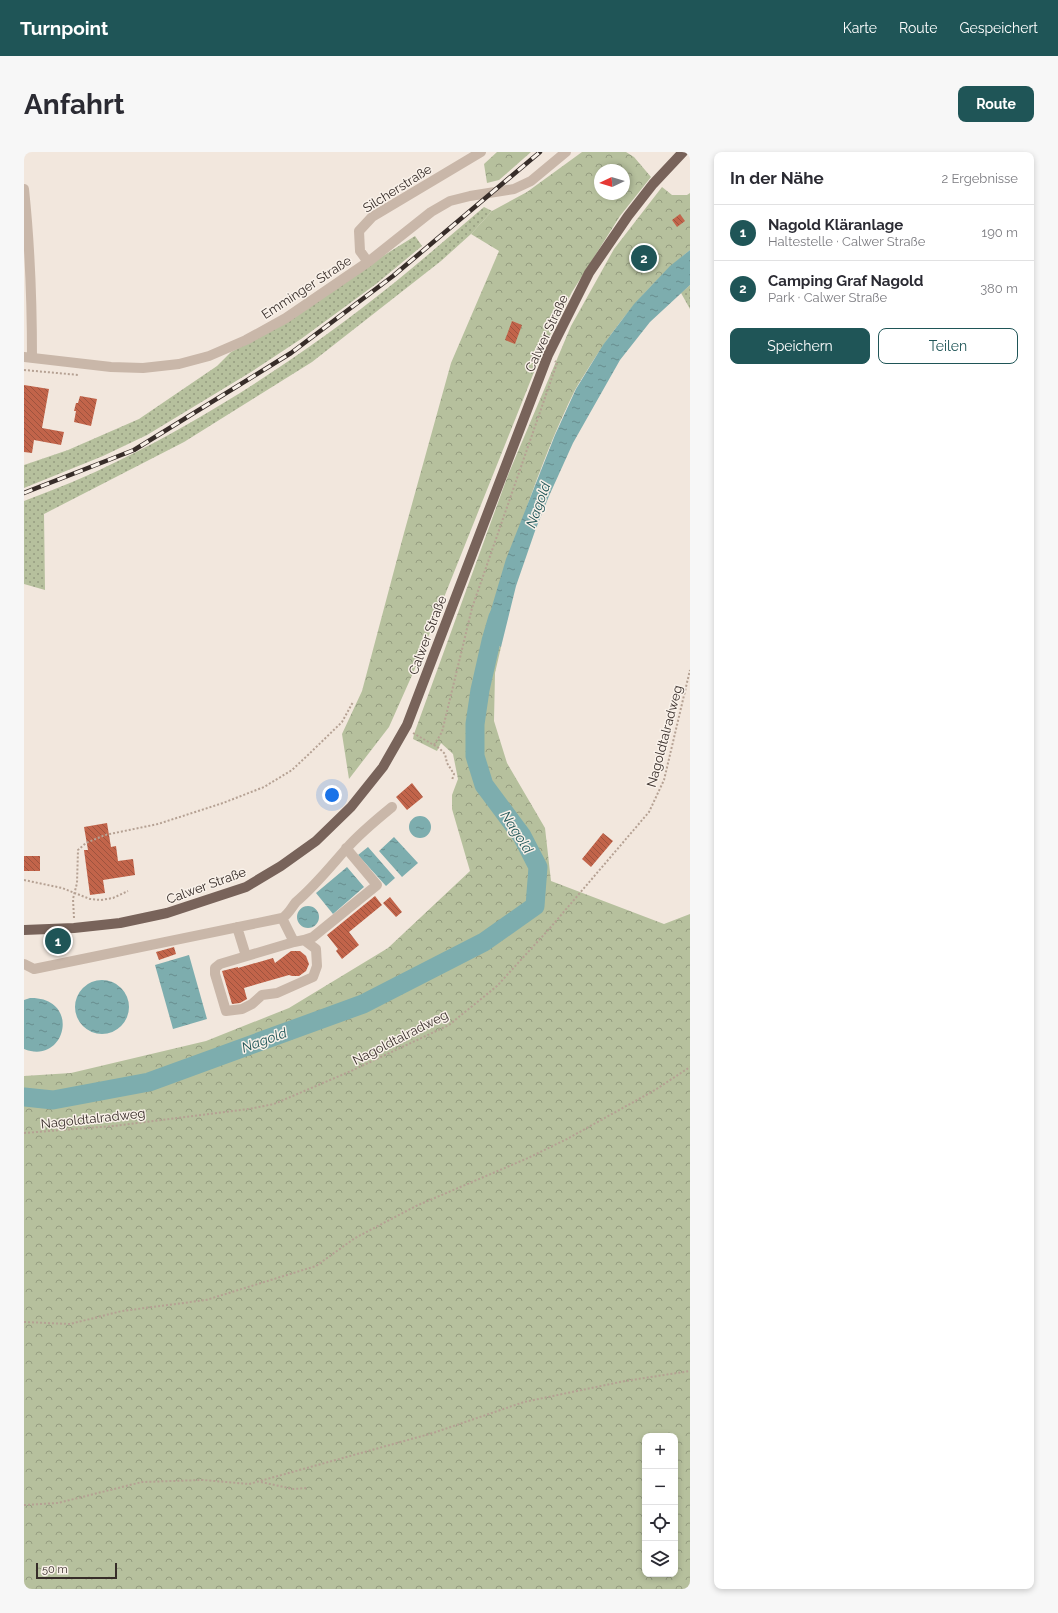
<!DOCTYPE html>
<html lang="de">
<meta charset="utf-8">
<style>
:root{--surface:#fff;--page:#f7f7f7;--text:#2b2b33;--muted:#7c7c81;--line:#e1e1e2;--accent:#1f5557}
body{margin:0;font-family:Raleway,sans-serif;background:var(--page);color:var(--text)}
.controls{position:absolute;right:12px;bottom:12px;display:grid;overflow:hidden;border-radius:8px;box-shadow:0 2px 6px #0003}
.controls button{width:36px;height:36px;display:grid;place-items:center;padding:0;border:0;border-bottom:1px solid var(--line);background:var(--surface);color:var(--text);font:20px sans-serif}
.compass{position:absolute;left:570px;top:12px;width:36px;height:36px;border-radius:50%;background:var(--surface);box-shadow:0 2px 6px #0003;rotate:266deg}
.scale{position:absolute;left:12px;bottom:10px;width:81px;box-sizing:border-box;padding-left:4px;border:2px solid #372d29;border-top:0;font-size:11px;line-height:14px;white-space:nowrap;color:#372d29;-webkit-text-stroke:3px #f9f1e9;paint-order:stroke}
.you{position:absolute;left:308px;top:643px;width:14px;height:14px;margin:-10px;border:3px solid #fff;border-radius:50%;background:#1a73e8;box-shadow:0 0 0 6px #1a73e833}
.badge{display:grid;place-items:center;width:26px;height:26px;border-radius:50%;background:var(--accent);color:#fff;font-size:13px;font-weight:700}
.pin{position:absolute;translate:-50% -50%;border:2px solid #fff;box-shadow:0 1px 4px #0006}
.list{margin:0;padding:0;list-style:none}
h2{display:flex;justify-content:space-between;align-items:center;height:52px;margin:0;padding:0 16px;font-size:17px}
h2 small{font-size:13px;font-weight:400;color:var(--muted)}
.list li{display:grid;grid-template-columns:26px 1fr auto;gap:12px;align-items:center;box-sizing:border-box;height:56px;padding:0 16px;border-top:1px solid var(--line)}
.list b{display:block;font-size:15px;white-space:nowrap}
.list p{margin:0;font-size:13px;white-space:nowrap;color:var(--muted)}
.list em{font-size:13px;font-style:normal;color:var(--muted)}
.actions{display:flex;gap:8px;padding:12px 16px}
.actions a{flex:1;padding:9px 0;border:1px solid var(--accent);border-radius:8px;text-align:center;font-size:14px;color:var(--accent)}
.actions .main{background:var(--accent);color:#fff}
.icon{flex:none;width:22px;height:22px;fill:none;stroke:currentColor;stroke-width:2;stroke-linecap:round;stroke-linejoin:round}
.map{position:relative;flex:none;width:666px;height:1437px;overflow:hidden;border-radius:8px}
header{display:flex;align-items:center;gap:24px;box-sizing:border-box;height:56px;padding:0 20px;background:var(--accent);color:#fff}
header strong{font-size:19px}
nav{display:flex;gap:22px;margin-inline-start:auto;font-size:14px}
.intro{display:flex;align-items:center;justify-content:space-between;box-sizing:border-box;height:96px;padding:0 24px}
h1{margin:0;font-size:28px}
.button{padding:10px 18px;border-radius:8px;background:var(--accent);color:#fff;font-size:14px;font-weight:700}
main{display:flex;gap:24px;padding:0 24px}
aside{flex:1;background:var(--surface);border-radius:8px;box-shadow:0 2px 6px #0003}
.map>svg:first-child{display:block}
.grass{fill:url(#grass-dots)}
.forest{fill:url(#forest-crowns);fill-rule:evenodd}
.water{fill:url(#water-ripples)}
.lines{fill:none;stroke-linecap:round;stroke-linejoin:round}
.river{stroke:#7dadae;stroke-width:19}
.building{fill:url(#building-back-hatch)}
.path{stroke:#b5a193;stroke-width:2;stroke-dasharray:2 2;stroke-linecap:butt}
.minor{stroke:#c9b7a9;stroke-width:10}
.major{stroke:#78635a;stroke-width:10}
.rail-casing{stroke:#372d29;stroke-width:4.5}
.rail{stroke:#f9f1e9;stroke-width:3;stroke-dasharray:9;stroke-linecap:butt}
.labels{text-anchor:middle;stroke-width:3;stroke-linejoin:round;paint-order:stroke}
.street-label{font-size:13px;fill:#372d29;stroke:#f9f1e9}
.water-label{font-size:14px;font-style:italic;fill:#1f5557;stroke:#f9f1e9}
</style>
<header>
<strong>Turnpoint</strong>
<nav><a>Karte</a><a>Route</a><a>Gespeichert</a></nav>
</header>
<div class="intro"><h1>Anfahrt</h1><a class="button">Route</a></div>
<main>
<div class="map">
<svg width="666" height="1437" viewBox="0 0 666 1437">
<defs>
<pattern id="grass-dots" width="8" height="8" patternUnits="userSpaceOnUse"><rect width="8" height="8" fill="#b6c09d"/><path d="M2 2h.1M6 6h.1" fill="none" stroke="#959c80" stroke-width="1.8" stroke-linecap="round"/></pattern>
<pattern id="forest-crowns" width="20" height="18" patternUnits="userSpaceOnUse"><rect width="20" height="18" fill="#b6c09d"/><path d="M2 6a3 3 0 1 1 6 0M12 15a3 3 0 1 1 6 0" fill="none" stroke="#959c80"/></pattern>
<pattern id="water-ripples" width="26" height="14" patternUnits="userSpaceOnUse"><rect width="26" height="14" fill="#7dadae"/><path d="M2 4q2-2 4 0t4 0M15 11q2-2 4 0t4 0" fill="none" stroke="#678d8e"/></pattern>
<pattern id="building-back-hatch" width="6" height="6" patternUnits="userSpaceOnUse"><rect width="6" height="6" fill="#c2644a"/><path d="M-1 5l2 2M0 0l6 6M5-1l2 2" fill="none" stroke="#9e533e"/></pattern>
</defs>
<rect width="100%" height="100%" fill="#f2e7dd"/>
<path class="grass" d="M460,55L468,59L447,82L417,109L288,210L160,290L20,362L21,438L0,432V349C32,337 64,324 94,309C192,261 285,199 370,131C401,106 430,80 460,55Z
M391,84L398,94L352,132L277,187L227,220L123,283L79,304L0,336V313L44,298L115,267L193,214L207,200L248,178L346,112Z
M666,133V157L657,141Z"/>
<path class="forest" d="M473,0H507L475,28L463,31L460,12Z
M558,0H602L610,5L627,25L596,64L548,140L520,195L397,503L365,575L325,627L318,582L338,539L380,381L427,211L475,99L447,82L468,59L503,40ZM576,18H600V42H576Z
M638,35L648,43H663L666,41V98C626,131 594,169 567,212C562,220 556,229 551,238C512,317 487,404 458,488L477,495L471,521L470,569L483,611L521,676L527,729L640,772L666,762V1437H0V924L47,921L182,889L265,856L364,796L446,719L428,657V643L434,627L429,602L417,591L413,599L389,587L390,582L484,323L547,174L590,97ZM621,1284H651V1422H621Z"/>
<path class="water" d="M666,98V133L626,170L596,208L549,291L525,344L511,379L492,434L477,495L467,489L458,488L482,407L531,283L552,237L579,193L610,152L646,114Z
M385 675a11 11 0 1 1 22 0a11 11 0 1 1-22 0Z
M370,685L394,711L378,725L355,699Z
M344,695L371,726L362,734L334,703Z
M323,715L340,735L309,762L292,741Z
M273 765a11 11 0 1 1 22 0a11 11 0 1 1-22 0Z
M165,803L183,867L149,877L131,813Z
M51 855a27 27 0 1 1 54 0a27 27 0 1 1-54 0Z
M6,846C58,845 42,914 0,897V848Z"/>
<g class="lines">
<path class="river" d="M0,945L29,948L125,930L339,852L460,790L511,754L514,715L498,684L460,633L451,604V572L456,538L467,489L474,465"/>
</g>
<path class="building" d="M656,62L661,69L653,75L648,68Z
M488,169L498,173L491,192L481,188Z
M0,233L25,237L18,276L40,280L37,293L10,288L8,301L0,300Z
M56,244L73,247L67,274L50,270L52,259H50L52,251H54Z
M388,631L399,645L383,658L372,645Z
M83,671L87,695L92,694L94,709L109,707L111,723L79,728L81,741L66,743L60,698H64L60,675Z
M579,681L589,689L567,715L558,707Z
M0,704H16V719H0Z
M351,744L358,753L325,780L335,793L318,807L312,799L314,797L303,783Z
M366,745L378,760L372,765L359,751Z
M150,795L152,802L135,808L132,800Z
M267,799H276L282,804L285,812L282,819L275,824H268L265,823L220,836L223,847L216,851L208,852L198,819L214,815V816L249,806L251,811Z"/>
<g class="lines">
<path class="path" d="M0,218L55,223
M389,581L415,596L421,602L423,611L430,622L428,628
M410,593L418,580L448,456L533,211L531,209
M0,728L38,736L66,747L77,748L89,746L104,739
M50,766L49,747L53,731L54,698L62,691L81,683L134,672L199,651L240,635L268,618L284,603L318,570L329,550
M0,981L89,974L225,957L250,952L327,919L425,873L473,834L526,776L625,660L640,628L666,518
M0,1170L46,1172L98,1159L182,1148L292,1114L331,1086L392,1054L504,1006L543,987L631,938L666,915
M237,1330L269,1337L283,1336
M0,1353L34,1351L118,1330L179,1328L225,1332L409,1281L500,1250L601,1229L666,1219"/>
<path class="minor" d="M0,37C6,94 8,149 8,206
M344,110L336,99L335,79L348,65L457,0
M0,205L87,215L119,216L155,212L185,204L222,188L262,166L344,110L407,60L426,49L446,44L490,37L507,29L542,0
M258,766L270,790
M213,775L222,804
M280,788L292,797L293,814L289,825L253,841L238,843L228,852L218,857L202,859L191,822V816L196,812L270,790Z
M280,788L289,785L353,733L322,696
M0,812L10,817L258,766C265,762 267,756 272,750C291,734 306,715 322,697C336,681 352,668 368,655"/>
<path class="major" d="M0,778L50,776L96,771L143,761L222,735L257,714L292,689L327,655L359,615L383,573L524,203L565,121L604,64L629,32L659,0"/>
<g class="rail-casing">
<path id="rail" d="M0,341L110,298L267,201L369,124L516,0"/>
</g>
<use href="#rail" class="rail"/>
</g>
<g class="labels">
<g class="street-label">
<text transform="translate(373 36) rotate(-32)" y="5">Silcherstraße</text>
<text transform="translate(282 135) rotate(-33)" y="5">Emminger Straße</text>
<text transform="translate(522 181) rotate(-65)" y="5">Calwer Straße</text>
<text transform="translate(403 483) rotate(-69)" y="5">Calwer Straße</text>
<text transform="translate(640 584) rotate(-75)" y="5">Nagoldtalradweg</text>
<text transform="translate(182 733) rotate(-20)" y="5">Calwer Straße</text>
<text transform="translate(376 885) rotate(-27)" y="5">Nagoldtalradweg</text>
<text transform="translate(69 966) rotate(-6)" y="5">Nagoldtalradweg</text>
</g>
<g class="water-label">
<text transform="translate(514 353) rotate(-70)" y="5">Nagold</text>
<text transform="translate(493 680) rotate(57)" y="5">Nagold</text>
<text transform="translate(240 888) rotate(-20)" y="5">Nagold</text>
</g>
</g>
</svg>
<div class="controls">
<button>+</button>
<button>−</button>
<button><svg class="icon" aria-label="locate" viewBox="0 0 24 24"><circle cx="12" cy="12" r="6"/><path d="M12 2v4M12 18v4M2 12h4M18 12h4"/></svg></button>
<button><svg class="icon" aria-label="layers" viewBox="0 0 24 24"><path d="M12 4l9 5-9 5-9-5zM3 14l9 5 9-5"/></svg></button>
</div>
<svg class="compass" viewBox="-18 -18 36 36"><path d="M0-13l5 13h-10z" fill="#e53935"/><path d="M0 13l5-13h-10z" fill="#7c7c81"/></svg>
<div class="scale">50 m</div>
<div class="you"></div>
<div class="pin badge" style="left:34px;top:789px">1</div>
<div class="pin badge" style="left:620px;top:106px">2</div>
</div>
<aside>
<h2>In der Nähe<small>2 Ergebnisse</small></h2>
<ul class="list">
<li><span class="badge">1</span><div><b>Nagold Kläranlage</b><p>Haltestelle · Calwer Straße</p></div><em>190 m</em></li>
<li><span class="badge">2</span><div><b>Camping Graf Nagold</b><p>Park · Calwer Straße</p></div><em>380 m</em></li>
</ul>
<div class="actions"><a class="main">Speichern</a><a>Teilen</a></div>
</aside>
</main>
